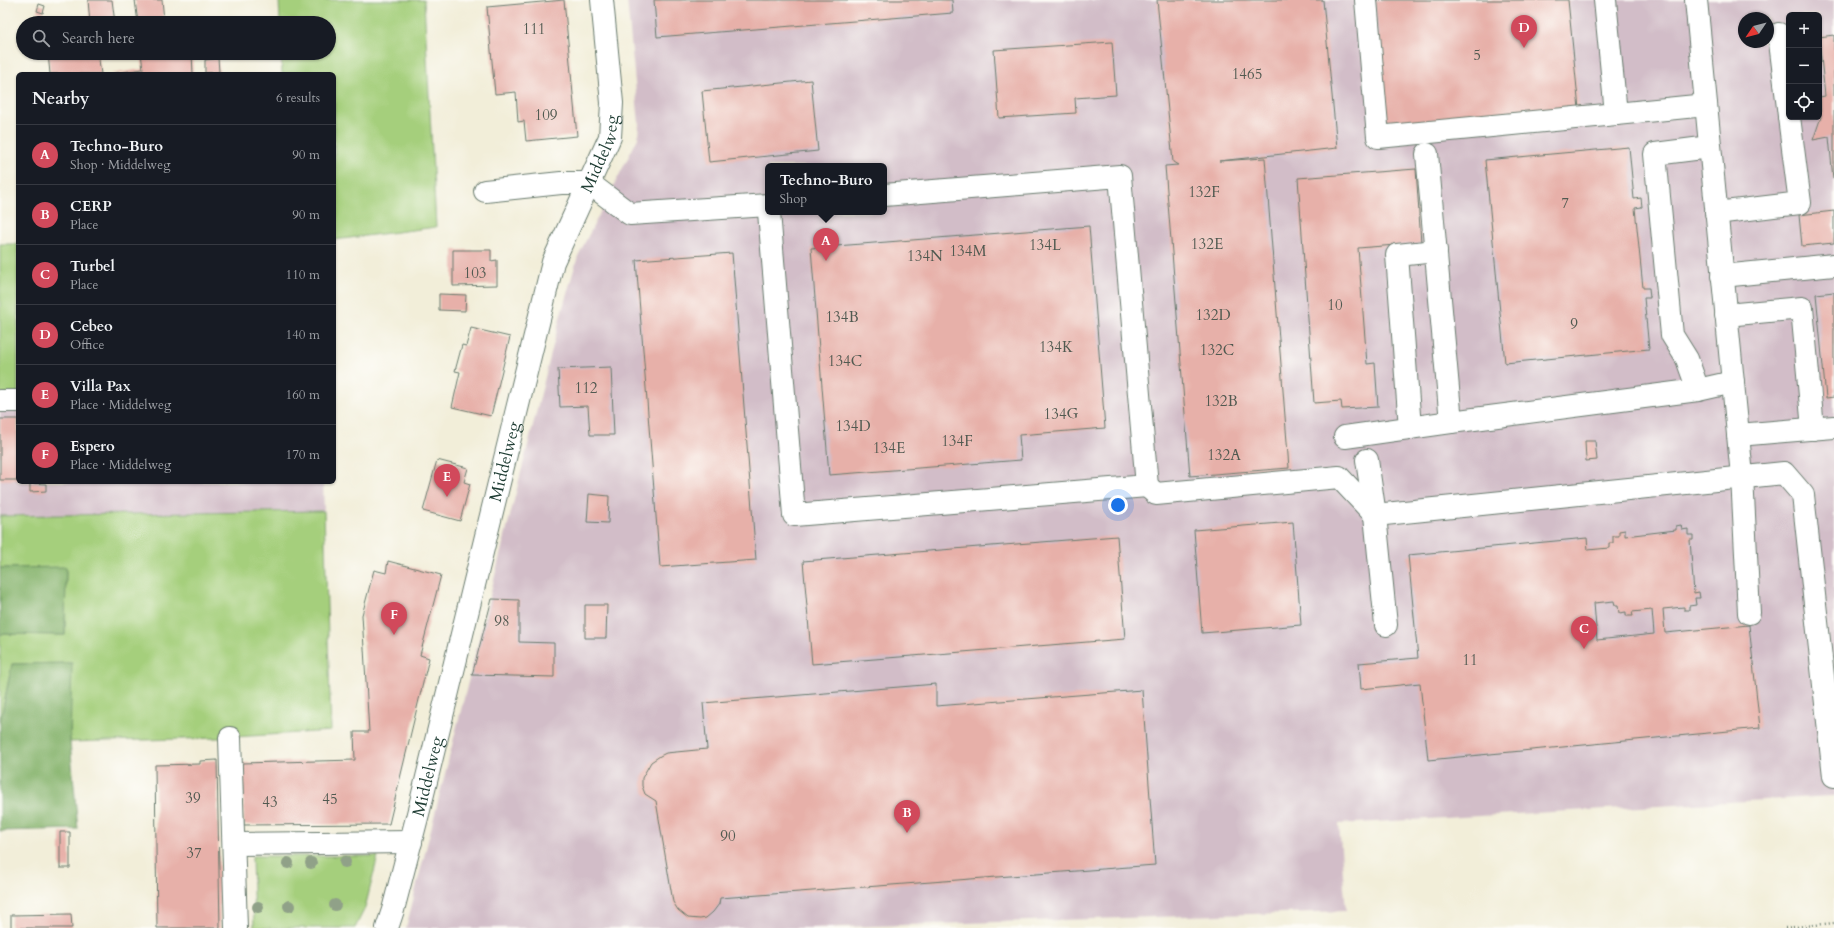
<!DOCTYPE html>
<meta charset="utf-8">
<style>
:root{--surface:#171b24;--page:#242831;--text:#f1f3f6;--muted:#9ea1a6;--line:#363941;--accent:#d1495b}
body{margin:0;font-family:Cardo,serif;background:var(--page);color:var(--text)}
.controls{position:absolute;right:12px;top:12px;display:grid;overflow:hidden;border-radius:6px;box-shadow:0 1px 3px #0004}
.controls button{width:36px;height:36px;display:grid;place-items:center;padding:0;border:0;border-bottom:1px solid var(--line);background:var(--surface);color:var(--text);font:20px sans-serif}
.compass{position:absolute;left:1738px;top:12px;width:36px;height:36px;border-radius:50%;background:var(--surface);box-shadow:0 1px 3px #0004;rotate:235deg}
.you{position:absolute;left:1118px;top:505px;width:14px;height:14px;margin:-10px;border:3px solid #fff;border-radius:50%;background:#1a73e8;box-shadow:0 0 0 6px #1a73e833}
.badge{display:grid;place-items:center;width:26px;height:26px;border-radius:50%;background:var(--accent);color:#fff;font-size:13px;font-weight:700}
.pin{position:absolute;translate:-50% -33px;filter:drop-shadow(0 1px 2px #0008)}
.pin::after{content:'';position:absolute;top:21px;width:14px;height:12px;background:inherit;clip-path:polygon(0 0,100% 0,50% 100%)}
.popup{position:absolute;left:765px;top:163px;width:122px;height:52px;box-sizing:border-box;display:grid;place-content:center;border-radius:6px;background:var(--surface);filter:drop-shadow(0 1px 3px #0005);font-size:13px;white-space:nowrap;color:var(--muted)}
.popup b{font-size:15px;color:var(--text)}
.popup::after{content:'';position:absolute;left:50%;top:100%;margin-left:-8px;border:8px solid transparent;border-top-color:var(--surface)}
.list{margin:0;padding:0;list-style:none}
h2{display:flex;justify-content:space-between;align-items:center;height:52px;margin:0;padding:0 16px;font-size:17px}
h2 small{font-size:13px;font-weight:400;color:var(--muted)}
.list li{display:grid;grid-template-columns:26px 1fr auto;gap:12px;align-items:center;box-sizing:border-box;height:60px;padding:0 16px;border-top:1px solid var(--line)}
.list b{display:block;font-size:15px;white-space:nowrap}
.list p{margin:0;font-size:13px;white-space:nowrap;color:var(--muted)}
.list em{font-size:13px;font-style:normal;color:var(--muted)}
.icon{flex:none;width:22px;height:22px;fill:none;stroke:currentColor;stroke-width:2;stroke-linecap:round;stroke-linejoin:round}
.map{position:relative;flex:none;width:1834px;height:928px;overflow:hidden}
.search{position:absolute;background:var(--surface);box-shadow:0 1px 3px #0004;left:16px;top:16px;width:320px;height:44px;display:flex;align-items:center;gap:10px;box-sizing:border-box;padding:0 14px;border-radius:22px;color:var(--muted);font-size:15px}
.panel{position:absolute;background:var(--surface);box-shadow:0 1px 3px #0004;left:16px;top:72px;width:320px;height:412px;border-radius:6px}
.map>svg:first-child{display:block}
.industrial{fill:#d2bdc8;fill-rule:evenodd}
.green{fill:#a5cf7b;stroke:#628658}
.forest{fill:#84b26b;stroke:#527850}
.building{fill:#e7b0a9;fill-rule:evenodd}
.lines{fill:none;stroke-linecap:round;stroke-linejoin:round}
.minor-casing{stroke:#697b6e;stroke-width:24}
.path{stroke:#697b6e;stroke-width:2.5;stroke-dasharray:1 3;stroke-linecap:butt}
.minor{stroke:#fff;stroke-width:22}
.tree{fill:#90a188}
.labels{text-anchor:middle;stroke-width:3.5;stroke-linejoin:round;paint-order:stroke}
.number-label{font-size:15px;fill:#515a51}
.street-label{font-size:17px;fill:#1f3d34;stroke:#fdfcf7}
</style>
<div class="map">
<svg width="1834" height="928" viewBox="0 0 1834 928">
<rect width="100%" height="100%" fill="#fdfcf7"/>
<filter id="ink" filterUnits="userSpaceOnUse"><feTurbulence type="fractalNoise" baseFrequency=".025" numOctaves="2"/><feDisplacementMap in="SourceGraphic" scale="8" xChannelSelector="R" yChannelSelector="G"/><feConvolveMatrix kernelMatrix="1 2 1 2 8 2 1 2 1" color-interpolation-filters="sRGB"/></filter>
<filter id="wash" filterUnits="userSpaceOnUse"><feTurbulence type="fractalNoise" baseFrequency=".012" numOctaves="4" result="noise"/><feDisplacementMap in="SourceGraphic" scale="16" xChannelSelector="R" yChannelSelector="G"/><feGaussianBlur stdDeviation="0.9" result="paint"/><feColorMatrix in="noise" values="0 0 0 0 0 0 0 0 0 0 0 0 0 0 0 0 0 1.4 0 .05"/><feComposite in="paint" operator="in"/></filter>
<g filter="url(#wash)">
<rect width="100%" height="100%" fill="#f2eed9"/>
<path class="industrial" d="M627,0H1834V796L1339,824L1346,911L812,928H406L561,314L578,256L638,138L639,124ZM1789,15H1819V117H1789ZM1744,18H1768V42H1744ZM768,166H884V212H768Z
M18,393V482H323L324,511L0,516V394Z"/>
<path class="green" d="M279,0H424L436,227L334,240V74H282L281,53H329V23H280Z
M0,244H18V393L0,394Z
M324,511L331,731L219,738L70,742L71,663L12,664L0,723V634L65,635L66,568H0V516Z
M252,856H378L365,908L355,928H254Z"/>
<path class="forest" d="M66,567L65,635L0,634V568Z
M72,663L70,742L78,829L0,831V723L12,664Z"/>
<g id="blocks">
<path class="building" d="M88,0H112L115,23H90Z
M135,0H162L164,20H216V23H138Z
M564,0L577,136L526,141L524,121L518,122L516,92L495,94L487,7Z
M654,0H952L953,13L657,37Z
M1157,0H1323L1337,148L1219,161L1265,158L1289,468L1190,476L1165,166L1178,165L1173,162Z
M1383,0H1568L1579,109L1388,128L1375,1Z
M39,4L45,6L43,13L37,11Z
M1834,35V179H1833L1829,137L1813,140L1821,117L1820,97L1825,96L1819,37Z
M1112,42L1116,95L1075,98L1076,113L999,118L994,50Z
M48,53H98L101,74H50Z
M141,53H192L193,74H110L143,69Z
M218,58L219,72L205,73V60Z
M811,80L818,151L709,162L702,91Z
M1629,147L1634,199L1641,198L1642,207L1635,208L1643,288H1649L1650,298H1644L1649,349L1505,363L1485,160Z
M1416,169L1421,243L1358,248L1367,364L1375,363L1378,407L1342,409L1341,401L1314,403L1298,178Z
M1834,211V243L1802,246L1799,215Z
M1089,226L1105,428L1019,435L1021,460L829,475L811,248Z
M453,250H491V261L497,260V285L453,286Z
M732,253L756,560L660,567L636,260Z
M1834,292V397L1826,398L1816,294Z
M439,294L466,295L465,311L439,310Z
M471,328L510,337L491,416L452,407L460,372L455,371L462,345L466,346Z
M611,367L614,435H590L588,406L560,407L558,369Z
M0,419H18V480H0Z
M1585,441H1595L1597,460L1586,461Z
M437,460L468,468L464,482L470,484L460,521L423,511Z
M30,483L46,484V491L30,492Z
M589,494L609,496L608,523L587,522Z
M1293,522L1301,625L1202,633L1194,530Z
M1681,525L1682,530L1688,529V535H1693V540H1690L1694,593L1699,592L1700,598H1695L1696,605L1689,606V610H1684V607L1663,609L1665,633L1749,625L1760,728L1428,760L1420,683L1361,689L1359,663L1418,658L1408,555L1587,538L1588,550L1609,548V543H1613V536H1619V531L1625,530V536L1676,530V526ZM1614,601L1615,606H1618L1619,613L1626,612V616H1633L1632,612L1652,610L1654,634L1597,640L1594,603Z
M1117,536L1125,639L812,664L803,561Z
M388,561L441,575L420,655L429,658L389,824L244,825L242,763L355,760L354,732H369L362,615L374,570L386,573Z
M492,599L519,600V642L554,643V677L472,675Z
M585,605H607L606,638H585Z
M936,684V706L1142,690L1155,865L720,898L719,904L713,912L706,918L700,919L688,918L678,910L673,902L656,801L645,794L642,786V778L651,762L660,756L666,753L707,749L703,703Z
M217,760L220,928H157L155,765L200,764V761Z
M60,832H70V868H60Z
M71,914L72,928H11V915Z"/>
</g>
</g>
<g filter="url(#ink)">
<use href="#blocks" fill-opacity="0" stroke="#697b6e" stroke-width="1"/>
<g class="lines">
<g class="minor-casing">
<g id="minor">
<path d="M1366,0L1378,137L1616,114"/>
<path d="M1605,0L1616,114L1706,105"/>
<path d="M1696,0L1742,476L1749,613"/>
<path d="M1779,34L1789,116"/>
<path d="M1427,154L1451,422L1698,390L1733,382"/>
<path d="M485,191L561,183H589L630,214L768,205"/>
<path d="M769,212L794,515L1147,486L1120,176L884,195"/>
<path d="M1716,213L1800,203L1789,117"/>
<path d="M1722,276L1834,265"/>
<path d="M1726,315L1802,308L1813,429"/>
<path d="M1698,390L1687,359L1672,335L1655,154L1710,147"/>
<path d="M0,401H18"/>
<path d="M1410,428L1397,255L1436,251"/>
<path d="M1738,435L1834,427"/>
<path d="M1345,437L1451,422"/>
<path d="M1367,460L1375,515L1386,625"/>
<path d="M1147,486L1156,494L1339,477L1375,515L1784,473L1803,495L1834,776"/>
<path d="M230,738L236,928"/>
<path d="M234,844L411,842"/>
<path id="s1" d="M387,928L393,910L420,806L553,262L610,137L612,103L602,0"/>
</g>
</g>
<path class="path" d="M1785,928L1834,923"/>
<use href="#minor" class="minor"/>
</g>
<g class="tree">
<circle cx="345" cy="862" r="6"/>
<circle cx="288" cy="863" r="6"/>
<circle cx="311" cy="863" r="6"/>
<circle cx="335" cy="905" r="6"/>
<circle cx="289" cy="906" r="6"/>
<circle cx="258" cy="907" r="6"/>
</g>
</g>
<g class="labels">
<g class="number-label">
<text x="534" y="34">111</text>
<text x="1477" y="60">5</text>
<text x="1247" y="79">1465</text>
<text x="546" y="120">109</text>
<text x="1204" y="197">132F</text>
<text x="1565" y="208">7</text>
<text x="1207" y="249">132E</text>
<text x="1045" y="250">134L</text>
<text x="968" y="256">134M</text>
<text x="925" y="261">134N</text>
<text x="475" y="278">103</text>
<text x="1335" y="310">10</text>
<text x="1213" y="320">132D</text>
<text x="842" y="322">134B</text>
<text x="1574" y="329">9</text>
<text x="1056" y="352">134K</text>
<text x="1217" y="355">132C</text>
<text x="845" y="366">134C</text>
<text x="586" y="393">112</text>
<text x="1221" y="406">132B</text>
<text x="1061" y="419">134G</text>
<text x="853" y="431">134D</text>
<text x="957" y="446">134F</text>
<text x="889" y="453">134E</text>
<text x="1224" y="460">132A</text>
<text x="502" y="626">98</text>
<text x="1470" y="665">11</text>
<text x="193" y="803">39</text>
<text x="330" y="804">45</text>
<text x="270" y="807">43</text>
<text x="728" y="841">90</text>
<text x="194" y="858">37</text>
</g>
<g class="street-label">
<text dy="6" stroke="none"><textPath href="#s1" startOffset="805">Middelweg</textPath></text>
<text dy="6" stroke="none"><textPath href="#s1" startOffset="481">Middelweg</textPath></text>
<text dy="6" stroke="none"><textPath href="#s1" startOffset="157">Middelweg</textPath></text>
</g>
</g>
</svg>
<div class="controls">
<button>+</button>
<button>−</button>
<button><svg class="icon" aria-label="locate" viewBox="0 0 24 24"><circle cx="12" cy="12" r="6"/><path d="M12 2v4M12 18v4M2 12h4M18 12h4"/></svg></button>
</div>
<svg class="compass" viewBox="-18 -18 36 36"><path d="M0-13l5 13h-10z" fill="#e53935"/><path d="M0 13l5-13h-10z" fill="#9ea1a6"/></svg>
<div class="you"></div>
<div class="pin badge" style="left:826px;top:261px">A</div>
<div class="popup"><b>Techno-Buro</b>Shop</div>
<div class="pin badge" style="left:907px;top:833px">B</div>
<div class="pin badge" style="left:1584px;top:649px">C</div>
<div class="pin badge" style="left:1524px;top:48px">D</div>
<div class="pin badge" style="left:447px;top:497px">E</div>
<div class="pin badge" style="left:394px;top:635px">F</div>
<div class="search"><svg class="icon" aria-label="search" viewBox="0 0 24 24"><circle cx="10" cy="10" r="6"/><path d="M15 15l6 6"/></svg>Search here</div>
<section class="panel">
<h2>Nearby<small>6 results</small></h2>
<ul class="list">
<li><span class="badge">A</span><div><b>Techno-Buro</b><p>Shop · Middelweg</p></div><em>90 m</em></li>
<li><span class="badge">B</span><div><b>CERP</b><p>Place</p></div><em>90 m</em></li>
<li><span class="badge">C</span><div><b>Turbel</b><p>Place</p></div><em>110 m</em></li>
<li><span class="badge">D</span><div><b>Cebeo</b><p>Office</p></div><em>140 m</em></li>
<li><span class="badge">E</span><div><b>Villa Pax</b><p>Place · Middelweg</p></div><em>160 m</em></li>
<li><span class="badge">F</span><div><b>Espero</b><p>Place · Middelweg</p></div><em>170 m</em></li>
</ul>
</section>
</div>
